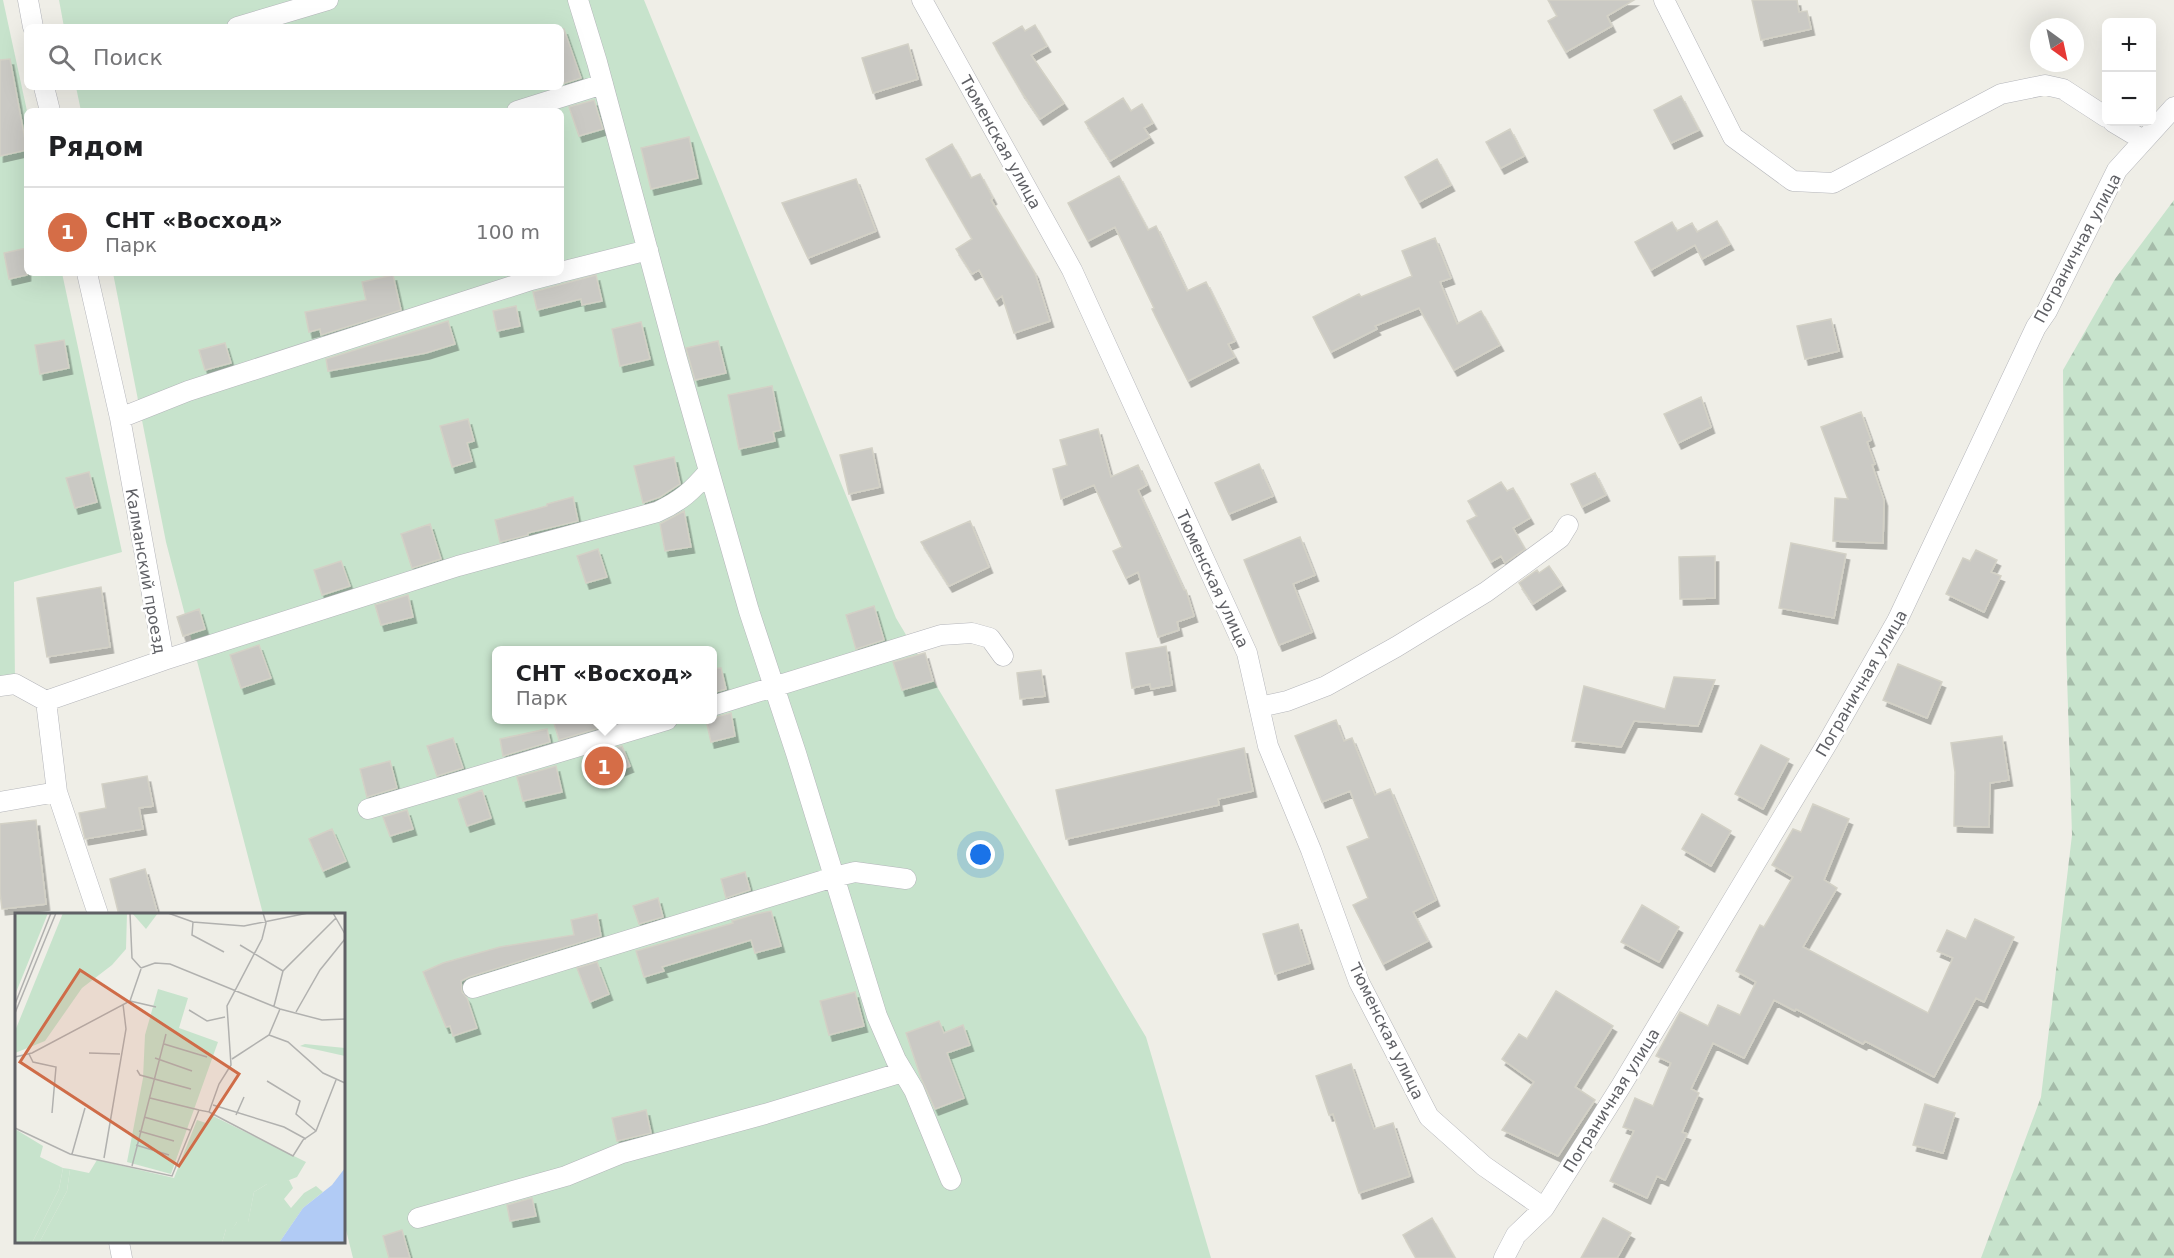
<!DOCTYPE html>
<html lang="ru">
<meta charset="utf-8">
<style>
:root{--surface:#fff;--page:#f2f2f2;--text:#202124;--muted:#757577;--line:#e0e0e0;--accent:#d56d47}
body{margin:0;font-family:"DejaVu Sans",sans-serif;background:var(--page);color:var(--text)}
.controls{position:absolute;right:18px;top:18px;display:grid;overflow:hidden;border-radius:9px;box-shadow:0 6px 24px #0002}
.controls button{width:54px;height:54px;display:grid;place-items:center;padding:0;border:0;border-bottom:2px solid var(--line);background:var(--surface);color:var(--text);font:30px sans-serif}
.compass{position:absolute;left:2030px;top:18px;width:54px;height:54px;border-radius:50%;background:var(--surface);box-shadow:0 6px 24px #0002;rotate:147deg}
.you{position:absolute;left:981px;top:855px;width:21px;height:21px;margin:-15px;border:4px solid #fff;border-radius:50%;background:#1a73e8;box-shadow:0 0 0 9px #1a73e833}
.badge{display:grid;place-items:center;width:39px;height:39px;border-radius:50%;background:var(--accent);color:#fff;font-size:20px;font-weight:700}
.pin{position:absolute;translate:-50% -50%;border:3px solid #fff;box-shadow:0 2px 6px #0006}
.popup{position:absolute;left:492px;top:646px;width:225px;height:78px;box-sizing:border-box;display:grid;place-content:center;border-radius:9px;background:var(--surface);filter:drop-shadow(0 2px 4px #0005);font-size:20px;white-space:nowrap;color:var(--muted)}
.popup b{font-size:22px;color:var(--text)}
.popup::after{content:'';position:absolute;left:50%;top:100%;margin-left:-12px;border:12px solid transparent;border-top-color:var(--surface)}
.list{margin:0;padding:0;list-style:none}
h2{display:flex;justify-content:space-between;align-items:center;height:78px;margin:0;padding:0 24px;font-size:26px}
h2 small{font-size:20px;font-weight:400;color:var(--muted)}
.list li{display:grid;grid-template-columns:39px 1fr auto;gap:18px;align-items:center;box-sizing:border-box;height:90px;padding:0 24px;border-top:2px solid var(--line)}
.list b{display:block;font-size:22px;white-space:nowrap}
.list p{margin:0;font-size:20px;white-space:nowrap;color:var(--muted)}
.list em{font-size:20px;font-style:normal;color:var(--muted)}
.icon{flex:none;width:33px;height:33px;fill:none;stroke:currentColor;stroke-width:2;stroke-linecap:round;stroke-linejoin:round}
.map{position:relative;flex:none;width:2174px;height:1258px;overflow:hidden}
.search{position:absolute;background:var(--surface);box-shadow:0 6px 24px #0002;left:24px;top:24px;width:540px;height:66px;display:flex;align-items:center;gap:15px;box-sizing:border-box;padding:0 21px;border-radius:9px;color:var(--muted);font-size:22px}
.panel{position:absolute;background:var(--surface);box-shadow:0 6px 24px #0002;left:24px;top:108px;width:540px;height:168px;border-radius:9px}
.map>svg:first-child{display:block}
.forest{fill:url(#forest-firs)}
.garden{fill:#c7e3cc;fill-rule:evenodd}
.building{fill:#cac9c4;stroke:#d3d1c6;stroke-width:1.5;filter:url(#shadow)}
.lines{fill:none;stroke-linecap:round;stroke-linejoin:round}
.minor-casing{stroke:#b4b5ba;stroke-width:21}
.minor{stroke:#fff;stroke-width:20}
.labels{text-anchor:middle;stroke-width:5;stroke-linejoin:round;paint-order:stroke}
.street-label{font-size:16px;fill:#5f6065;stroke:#fff}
.inset-road{fill:none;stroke:#b1b1af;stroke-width:1.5}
.view{fill:#cf6c48;fill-opacity:0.15;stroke:#cf6c48;stroke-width:3}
.inset-edge{fill:none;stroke:#5f6065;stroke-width:3}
</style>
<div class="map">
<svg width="2174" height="1258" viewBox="0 0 2174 1258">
<defs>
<pattern id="forest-firs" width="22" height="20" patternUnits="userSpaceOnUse" patternTransform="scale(1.5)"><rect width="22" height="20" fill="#c7e3cc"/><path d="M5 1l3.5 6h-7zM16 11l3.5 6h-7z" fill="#a5bba9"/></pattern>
<filter id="shadow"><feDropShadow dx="3.5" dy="6" stdDeviation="0" flood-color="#0004"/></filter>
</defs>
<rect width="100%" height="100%" fill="#efeee7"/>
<path class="forest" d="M2174,200V1258H1981L2041,1097L2072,835L2066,644L2063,370L2115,279Z"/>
<path class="garden" d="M0,0H3L27,111V273H62L122,552L14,582L15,684L0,686Z
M59,0H644L896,618L1146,1037L1211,1258H353L344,1222V914H263L166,542L113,273H561V111H81L76,87H561V27H64ZM496,650H712V720H496Z"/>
<path class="building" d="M1548,0H1634L1607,16L1612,26L1566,52L1548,21L1557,16Z
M1752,0H1797L1799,12L1807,11L1811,29L1761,40Z
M1035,25L1047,46L1031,55L1064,103L1040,119L1021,91L993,43L1022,26L1025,31Z
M564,29L581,78L562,84L561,30Z
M908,44L918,79L873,93L862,58Z
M10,59L27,150L0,156V60Z
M1681,96L1699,130L1671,143L1654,110Z
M1123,98L1131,111L1142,104L1153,123L1144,128L1150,137L1110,161L1085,122Z
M594,100L603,129L579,136L569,107Z
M1510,129L1524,156L1501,168L1486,142Z
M689,137L698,178L651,189L641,148Z
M952,144L971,178L980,174L993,198L991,200L1035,273L1050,321L1014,333L1002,296L996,300L979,270L972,274L956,249L972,239L926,159Z
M1437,159L1451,185L1419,202L1405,177Z
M1119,176L1148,230L1156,226L1187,291L1206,282L1235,341L1228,344L1235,357L1188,381L1152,309L1154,308L1115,227L1088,241L1068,203Z
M856,179L876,231L808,258L782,203Z
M1717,221L1730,244L1702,259L1695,245L1651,270L1635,242L1672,222L1677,231L1692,223L1697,232Z
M1435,238L1451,278L1440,282L1457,324L1481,311L1500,345L1454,370L1419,308L1375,326L1377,329L1331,352L1313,317L1359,294L1361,297L1412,276L1402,251Z
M27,248V275L9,279L4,253Z
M393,275L401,310L321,335L320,329L309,332L305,312L366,300L362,282Z
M596,275L602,301L582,305L581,299L537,310L533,292Z
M516,306L520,326L497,331L493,311Z
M1831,319L1839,351L1805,359L1797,326Z
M448,321L455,344L426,353L328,371L326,359Z
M641,322L650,359L620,366L612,329Z
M64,340L69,368L40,374L35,345Z
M718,341L726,373L695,380L686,348Z
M225,343L231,363L205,370L199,350Z
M772,386L781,430L773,432L775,441L739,449L728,395Z
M1701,397L1711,427L1678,443L1664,414Z
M1861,412L1871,440L1867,442L1875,464L1872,465L1884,500L1883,543L1833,541L1835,498L1848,499L1821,427Z
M468,419L474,441L467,443L472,461L452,467L440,426Z
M1098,429L1111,477L1138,465L1147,485L1138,490L1184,590H1186L1194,616L1177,622L1179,630L1158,637L1138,572L1126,578L1113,551L1122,547L1094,485L1061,499L1053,469L1067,465L1060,440Z
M872,448L880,487L849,494L840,455Z
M674,457L680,484L660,497L643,503L634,466Z
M1259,464L1273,496L1229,514L1215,483Z
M89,472L97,502L75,508L66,478Z
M1595,473L1606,495L1582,507L1571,484Z
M1501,482L1507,491L1513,488L1530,518L1513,528L1525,549L1505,563L1501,556L1491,562L1467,521L1477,516L1468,501Z
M573,497L578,521L528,533V535L500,542L495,520L547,506V504Z
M684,511L691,547L665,551L660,524Z
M970,521L989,567L949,586L921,542Z
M430,524L441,559L412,568L401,534Z
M1300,537L1315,575L1293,584L1312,632L1279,645L1244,560Z
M1791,543L1846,554L1834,618L1779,608Z
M598,549L607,577L586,583L577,556Z
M1976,550L1997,560L1991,572L2001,576L1984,612L1946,594L1963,558L1970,561Z
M1715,556V598L1680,599L1679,557Z
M341,561L350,586L322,595L314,570Z
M1549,566L1562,585L1533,604L1519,583L1537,570L1539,573Z
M101,587L110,647L47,657L37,598Z
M408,595L413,617L381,625L375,605Z
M874,606L884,640L856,649L846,615Z
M199,609L205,629L183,636L177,617Z
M259,645L271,678L241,688L230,655Z
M1166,646L1172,685L1151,689L1150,684L1132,688L1126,653Z
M925,653L933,681L902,690L893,662Z
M1898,664L1942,682L1927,718L1883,700Z
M721,668L726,689L712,693V669Z
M1041,670L1045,696L1020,699L1017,673Z
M1674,677L1715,680L1698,726L1634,721L1621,747L1572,741L1584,686L1665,709Z
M731,713L735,736L711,742L706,720Z
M553,720H616V723L559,740Z
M1336,720L1344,741L1352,738L1375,795L1390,789L1436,900L1413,912L1428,941L1383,964L1353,905L1368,898L1347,847L1369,838L1350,791L1322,802L1295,736Z
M547,729L550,742L503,756L500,739Z
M2002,736L2009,780L1990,783L1989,827L1954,826L1955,772L1951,743Z
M453,738L463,768L437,776L427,746Z
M1761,745L1789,759L1763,809L1735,794Z
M622,746L630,766L603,777L595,755Z
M1244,748L1253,791L1218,799L1219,805L1066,839L1056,790Z
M390,761L397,788L367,797L360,769Z
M556,766L562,792L523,801L517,777Z
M147,776L153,806L139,808L143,829L85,839L79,813L106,808L102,784Z
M482,790L491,818L467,826L458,799Z
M1813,804L1849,819L1824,880L1837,888L1803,947L1928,1013L1953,958L1937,951L1947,930L1966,939L1975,919L2014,937L1984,1002L1976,998L1934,1077L1865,1041L1863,1044L1796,1009L1795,1011L1774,1000L1744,1058L1713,1043L1691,1089L1699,1093L1682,1132L1687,1134L1665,1180L1657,1176L1647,1198L1610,1181L1634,1131L1623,1127L1635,1098L1653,1106L1671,1063L1656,1056L1680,1012L1708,1026L1718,1005L1740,1015L1756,982L1736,971L1760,925L1764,927L1793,877L1772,865L1793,829L1801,832Z
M407,810L413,829L390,836L383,817Z
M1702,814L1731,831L1711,866L1682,849Z
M36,820L46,904L2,909L0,892V824Z
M332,829L346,861L323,871L309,839Z
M145,869L158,915H119L110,879Z
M745,872L750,890L726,898L721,879Z
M658,898L663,917L639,924L633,906Z
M1642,905L1679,927L1659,962L1621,942Z
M771,911L781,946L755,953L751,940L662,967L664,971L644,977L636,951L733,923L732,921L756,914Z
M597,914L601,936L469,977L461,981L462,992L467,998L477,1028L453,1036L450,1026L446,1027L423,972L443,963L500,947L574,935L571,920Z
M1298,924L1310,963L1275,974L1263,934Z
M597,962L609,994L590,1002L577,968Z
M1556,991L1613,1026L1575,1087L1595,1100L1558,1156L1502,1130L1534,1082L1502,1059L1519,1034L1527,1039Z
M855,992L864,1026L829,1035L820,1001Z
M939,1021L944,1033L963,1025L970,1045L947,1053L964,1098L935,1109L921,1078L906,1033Z
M1351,1064L1374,1129L1393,1123L1410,1176L1359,1193L1333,1114L1329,1115L1316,1076Z
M1925,1104L1955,1113L1943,1153L1913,1145Z
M646,1110L651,1133L617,1141L612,1118Z
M532,1198L536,1216L510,1221L507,1205Z
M1432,1218L1455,1258H1416L1403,1235Z
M1603,1218L1631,1233L1617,1258H1581Z
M402,1230L410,1258H389L383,1236Z"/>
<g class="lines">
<g class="minor-casing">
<path id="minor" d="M28,0L33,27
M578,0L597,62L677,359L749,611L796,753L877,1016L896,1060L914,1090L951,1180
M922,0L1072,270L1247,653L1268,746L1311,850L1359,982L1429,1117L1484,1166L1544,1208
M1664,0L1733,137L1793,181L1833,183L2001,94L2045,85L2063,89L2106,117
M237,27L328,0
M44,87L50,111
M517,111L603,84
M2113,122L2143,140
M561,272L648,250
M87,273L120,418L164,660L46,701L57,792L98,914
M120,418L188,391L531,280L558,273
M164,660L458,566L657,512C681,501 692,491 709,471
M0,686L15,684L46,701
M712,706L941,635L972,633L990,638L1003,656
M1260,707L1287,701L1326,686L1396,647L1486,592L1560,538L1568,525
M0,802L57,792
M368,809L667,720
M473,988L834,877L855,872L906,879
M418,1218L566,1176L622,1153L765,1114L903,1072
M119,1242L122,1258
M1504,1258L1516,1235L1544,1208L1621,1086L1828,742L1897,621L2036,327L2047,311L2117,170L2174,107"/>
</g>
<use href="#minor" class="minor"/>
</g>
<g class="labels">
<g class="street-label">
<text transform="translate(1001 142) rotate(61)" y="6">Тюменская улица</text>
<text transform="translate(2077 248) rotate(-62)" y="6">Пограничная улица</text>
<text transform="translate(146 571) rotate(80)" y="6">Калманский проезд</text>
<text transform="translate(1213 579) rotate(65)" y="6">Тюменская улица</text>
<text transform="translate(1861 683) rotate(-60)" y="6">Пограничная улица</text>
<text transform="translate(1387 1031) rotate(64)" y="6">Тюменская улица</text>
<text transform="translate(1611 1100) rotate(-58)" y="6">Пограничная улица</text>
</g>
</g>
<g transform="translate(15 913)">
<rect width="330" height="330" fill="#efeee7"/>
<path d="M0,0H33L0,82ZM48,0H112L111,36L97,52L67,75L30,128L0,140V118ZM117,0H143L131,16ZM290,131L330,135V143L285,133ZM48,255L55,256L52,278L24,330H17L44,276ZM274,267L278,275L269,286L276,295L289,280L301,273L308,279L288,295L264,330H207L211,316H217L222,309H233L239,279L252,271Z" fill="#c7e3cc"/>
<path d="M143,76L173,85L164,115L203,129L156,261L112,249L128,165L130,122ZM196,202L291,249L282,264L264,271H252L239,279L233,310L222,309L217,317L211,316L207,330H24L52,278L55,256L74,260L82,247L159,265L182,207L191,210ZM0,216L28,233L25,244L48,255L44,276L17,330H0Z" fill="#c7e3cc"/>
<path d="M330,255V330H264L288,295L317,272Z" fill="#b1cbf5"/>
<path class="inset-road" d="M115,0L117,45L126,55M153,0L178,9L229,13L293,0M318,0L330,21M178,9L177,22L209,39M225,32L268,58M126,55L140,50L155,51L265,96L307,107L330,106M115,88L141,94M0,91L36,0M259,93L268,58L321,5M174,97L192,108L210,104M281,99L305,57L330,26M0,100L41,0M254,122L273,129L308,160L330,170M149,131L192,144M74,140L105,141M14,141L18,149L41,154L37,200M0,144L17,140L115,88L126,56M140,145L177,158M217,146L254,122L265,96M122,157L125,162L176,176M252,168L285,188L281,201L301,218M135,185L184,197M198,192L269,214L291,226M194,199L278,243L288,227L301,218L321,167M221,202L229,184M129,204L175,217M0,215L55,241L157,263L184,197L194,199L204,171L216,152L212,93L247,26L251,10L248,0M124,218L159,228M121,232L154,242M57,241L70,195M89,245L111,116L108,91M117,253L151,121"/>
<path class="view" d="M65,57L224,161L164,253L5,149Z"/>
<rect width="330" height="330" class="inset-edge"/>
</g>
</svg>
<div class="controls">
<button>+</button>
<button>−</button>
</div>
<svg class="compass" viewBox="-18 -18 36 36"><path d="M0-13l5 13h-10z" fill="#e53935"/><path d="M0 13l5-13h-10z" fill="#757577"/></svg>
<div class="you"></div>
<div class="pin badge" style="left:604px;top:766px">1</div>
<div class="popup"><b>СНТ «Восход»</b>Парк</div>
<div class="search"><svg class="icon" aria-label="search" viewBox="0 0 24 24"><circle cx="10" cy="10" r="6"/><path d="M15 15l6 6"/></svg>Поиск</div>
<section class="panel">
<h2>Рядом<small></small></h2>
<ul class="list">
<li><span class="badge">1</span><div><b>СНТ «Восход»</b><p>Парк</p></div><em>100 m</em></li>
</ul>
</section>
</div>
